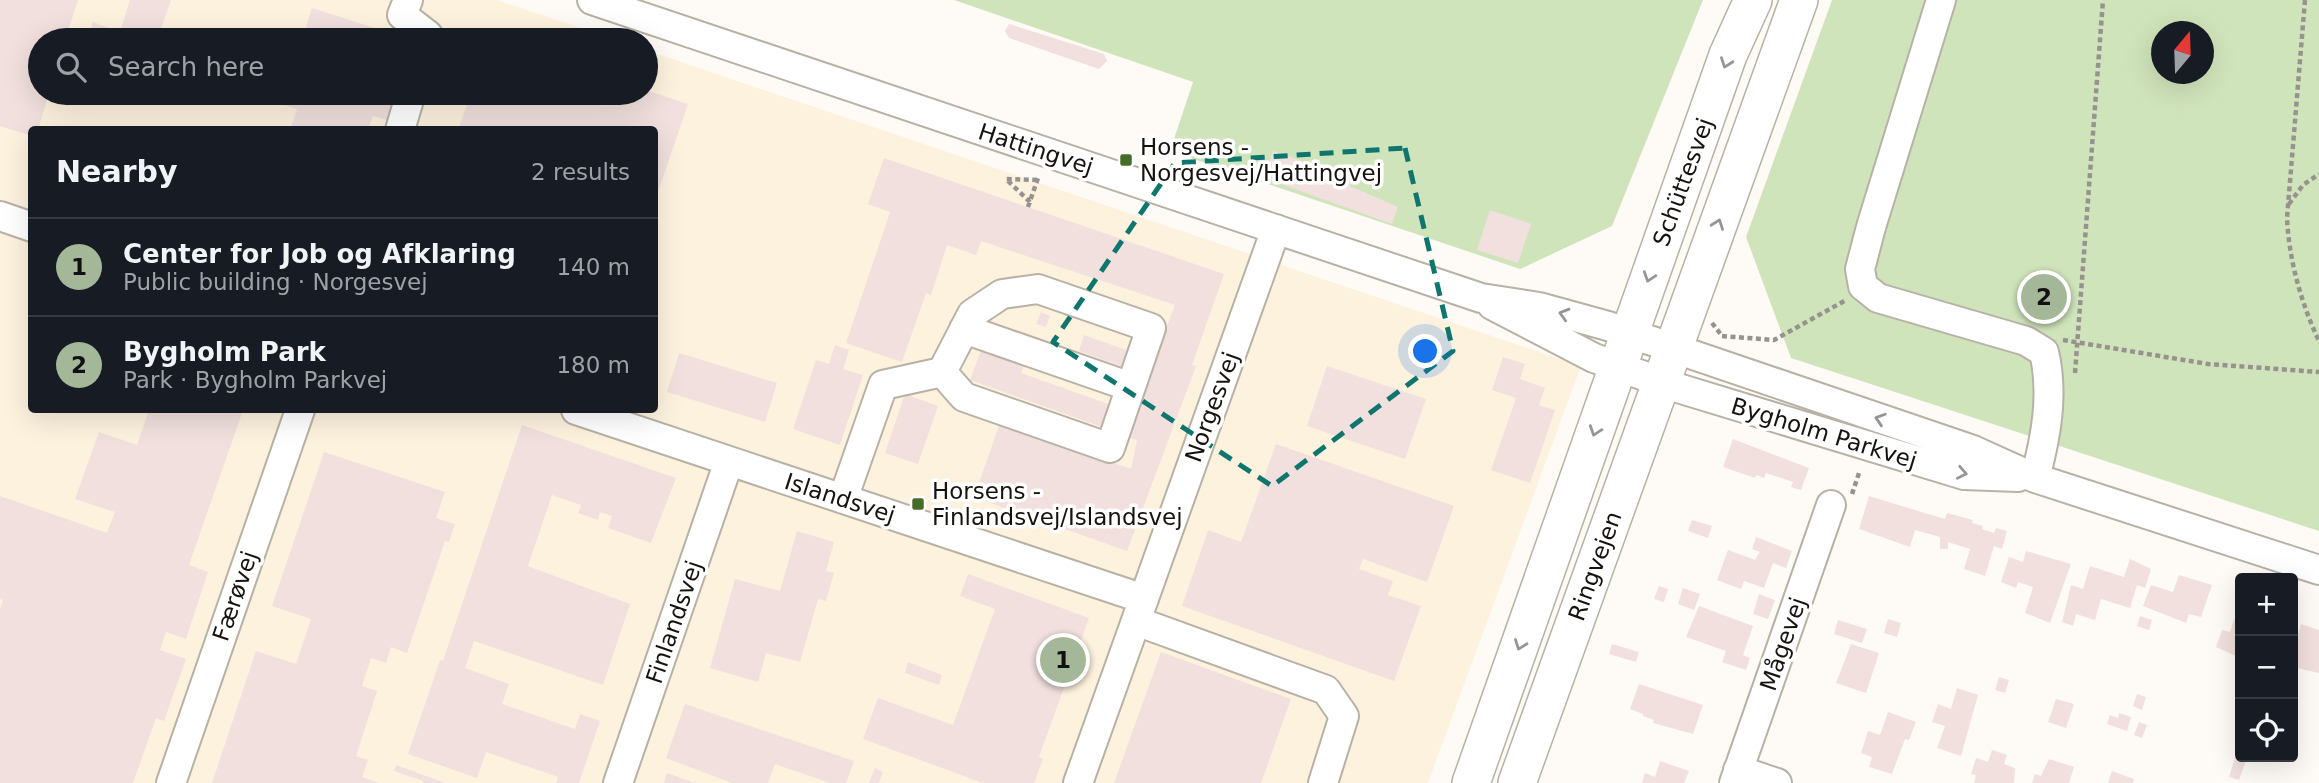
<!DOCTYPE html>
<meta charset="utf-8">
<style>
:root{--surface:#171b24;--page:#242831;--text:#f1f3f6;--muted:#9ea1a6;--line:#363941;--accent:#a4b799}
body{margin:0;font-family:"DejaVu Sans",sans-serif;background:var(--page);color:var(--text)}
.controls{position:absolute;right:21px;bottom:21px;display:grid;overflow:hidden;border-radius:7px;box-shadow:0 7px 28px #0002}
.controls button{width:63px;height:63px;display:grid;place-items:center;padding:0;border:0;border-bottom:2px solid var(--line);background:var(--surface);color:var(--text);font:35px sans-serif}
.compass{position:absolute;left:2151px;top:21px;width:63px;height:63px;border-radius:50%;background:var(--surface);box-shadow:0 7px 28px #0002;rotate:19deg}
.you{position:absolute;left:1426px;top:352px;width:24px;height:24px;margin:-18px;border:5px solid #fff;border-radius:50%;background:#1a73e8;box-shadow:0 0 0 10px #1a73e833}
.badge{display:grid;place-items:center;width:46px;height:46px;border-radius:50%;background:var(--accent);color:#111;font-size:23px;font-weight:700}
.pin{position:absolute;translate:-50% -50%;border:4px solid #fff;box-shadow:0 2px 7px #0006}
.list{margin:0;padding:0;list-style:none}
h2{display:flex;justify-content:space-between;align-items:center;height:91px;margin:0;padding:0 28px;font-size:30px}
h2 small{font-size:23px;font-weight:400;color:var(--muted)}
.list li{display:grid;grid-template-columns:46px 1fr auto;gap:21px;align-items:center;box-sizing:border-box;height:98px;padding:0 28px;border-top:2px solid var(--line)}
.list b{display:block;font-size:26px;white-space:nowrap}
.list p{margin:0;font-size:23px;white-space:nowrap;color:var(--muted)}
.list em{font-size:23px;font-style:normal;color:var(--muted)}
.icon{flex:none;width:38px;height:38px;fill:none;stroke:currentColor;stroke-width:2;stroke-linecap:round;stroke-linejoin:round}
.map{position:relative;flex:none;width:2319px;height:783px;overflow:hidden}
.search{position:absolute;background:var(--surface);box-shadow:0 7px 28px #0002;left:28px;top:28px;width:630px;height:77px;display:flex;align-items:center;gap:18px;box-sizing:border-box;padding:0 24px;border-radius:38px;color:var(--muted);font-size:26px}
.panel{position:absolute;background:var(--surface);box-shadow:0 7px 28px #0002;left:28px;top:126px;width:630px;height:287px;border-radius:7px}
.map>svg:first-child{display:block}
.built{fill:#fdf2de;fill-rule:evenodd}
.green{fill:#d0e4bb;fill-rule:evenodd}
.building{fill:#f1e0dd}
.lines{fill:none;stroke-linecap:round;stroke-linejoin:round}
.minor-casing{stroke:#b8b1a5;stroke-width:32}
.major-casing{stroke:#b8b1a5;stroke-width:40}
.path{stroke:#96938f;stroke-width:4.5;stroke-dasharray:5 3.5;stroke-linecap:butt}
.minor{stroke:#fff;stroke-width:28}
.major{stroke:#fff;stroke-width:37}
.oneway{stroke:#969593}
.marked{fill:none;stroke:#0f766e;stroke-width:5;stroke-dasharray:14 9;stroke-linejoin:round}
.poi-dot{fill:#466d28;stroke:#fff;stroke-width:2.5}
.labels{text-anchor:middle;stroke-width:7;stroke-linejoin:round;paint-order:stroke}
.poi-label{font-size:23px;fill:#16130f;stroke:#fff;text-anchor:start}
.street-label{font-size:23px;fill:#16130f;stroke:#fff}
</style>
<div class="map">
<svg width="2319" height="783" viewBox="0 0 2319 783">
<rect width="100%" height="100%" fill="#fefbf6"/>
<path class="built" d="M0,0H497L617,40H40V93H646V50L1581,366L1428,783H0ZM32,130H654V410H32Z"/>
<path class="green" d="M954,0H1703L1612,226L1520,269L1170,151L1193,82Z
M1832,0H2319V531L1791,358L1746,237ZM2162,32H2204V74H2162Z"/>
<path class="building" d="M0,0H78L65,40H40V93H49L38,130H32V136L0,126Z
M130,0H171L157,40H87L93,22L120,32Z
M312,8L381,30L377,40H302Z
M1009,24L1104,54L1107,61L1099,69L1009,38L1005,31Z
M646,90L688,104L655,201L654,130H458L471,93H646Z
M247,93H399L390,121L373,116L368,130H290L297,109Z
M1273,151L1352,178L1350,186L1398,207L1392,224L1264,178Z
M884,158L1224,274L1192,365L1196,366L1127,551L974,497L1000,423L1131,469L1137,440L1125,436L1175,305L981,241L976,255L947,245L931,295L926,293L902,362L846,343L890,212L868,204Z
M1490,210L1531,224L1518,263L1477,250Z
M1041,312L1050,316L1046,327L1036,324Z
M1084,335L1126,350L1121,366L1079,351Z
M835,345L849,350L843,369L863,375L840,445L793,429L816,360L829,364Z
M983,345L1027,357L1021,373L1111,405L1102,427L970,380Z
M679,353L777,383L765,422L667,392Z
M1503,357L1525,364L1520,379L1545,388L1539,405L1555,410L1530,483L1491,470L1516,398L1492,390Z
M1327,366L1426,399L1405,459L1307,426Z
M905,394L938,406L918,464L885,453Z
M149,410H243L189,565L208,572L186,639L166,632L160,650L186,659L164,721L156,718L133,783H0V609L3,600L0,599V496L107,533L115,512L75,499L99,432L137,445Z
M522,425L676,478L651,543L608,528L612,516L600,512L598,520L578,513L581,505L552,495L528,566L525,565L630,604L603,685L474,641L465,668L509,684L502,704L575,729L580,714L600,721L579,783H556L558,777L486,752L477,778L408,754L440,660L443,661Z
M1733,439L1809,468L1801,490L1791,487L1793,482L1766,473L1764,478L1756,475L1755,478L1723,467Z
M1276,444L1454,506L1427,582L1363,559L1359,569L1393,581L1388,595L1421,606L1394,681L1182,606L1208,530L1241,542Z
M324,452L445,492L436,518L455,524L449,542L445,541L407,653L391,647L386,663L371,658L362,686L377,691L356,756L368,760L362,777L379,783H212L256,651L296,664L311,619L272,606Z
M1869,496L1945,519L1947,513L1973,520L1972,523L1983,526L1982,529L1994,533L1996,528L2007,531L2002,549L1994,546L1985,576L1964,569L1970,549L1948,542V549H1940V537L1915,530L1910,547L1859,529Z
M1692,520L1712,526L1708,538L1688,531Z
M797,531L834,542L826,571L834,573L826,601L818,599L800,662L766,653L758,682L710,668L735,579L780,591Z
M1756,537L1792,551L1786,568L1773,563L1764,588L1744,581L1741,589L1717,580L1728,550L1755,560L1760,552L1752,549Z
M2026,551L2071,564L2050,623L2025,613L2033,587L2018,582L2016,588L2001,582L2009,557L2023,562Z
M2130,559L2151,569L2145,588L2137,585L2130,608L2101,599L2095,620L2076,614L2073,626L2062,622L2071,585L2083,589L2090,566L2124,577Z
M968,574L1089,618L1039,757L1043,759L1034,783H983L863,739L878,698L953,725L995,609L960,596Z
M2179,575L2212,585L2201,617L2189,614L2186,623L2143,606L2151,585L2173,592Z
M1659,586L1668,589L1664,602L1654,599Z
M1683,588L1700,594L1694,610L1678,604Z
M1759,594L1775,600L1768,619L1753,614Z
M1699,606L1753,626L1743,655L1750,658L1746,670L1722,662L1726,651L1686,637Z
M2140,616L2152,620L2149,630L2137,626Z
M1888,619L1901,623L1897,637L1884,633Z
M2234,619L2240,621V658L2216,647L2222,630L2230,632Z
M1838,620L1867,629L1862,643L1834,634Z
M2301,624L2319,630V673L2293,667V640L2296,641Z
M1612,644L1639,652L1636,662L1609,654Z
M1851,644L1879,653L1866,693L1836,683Z
M1161,652L1291,699L1261,783H1114Z
M908,662L942,675L939,685L905,673Z
M1999,677L2009,680L2005,693L1995,690Z
M1639,684L1703,705L1693,734L1653,723L1654,720L1643,716V714L1630,709Z
M1957,688L1978,695L1961,756L1937,748L1945,726L1932,722L1938,704L1951,709Z
M2137,694L2146,697L2142,710L2133,706Z
M2056,699L2074,704L2066,728L2048,722Z
M685,704L854,761L846,783H830L775,764L768,783H732L666,758Z
M1888,712L1916,722L1909,740L1905,739L1892,774L1869,767L1872,757L1861,753L1868,731L1880,735Z
M2119,713L2131,717L2127,731L2107,724L2110,715L2118,718Z
M2139,722L2147,725L2142,738L2134,735Z
M1992,750L2007,755L2004,764L2015,768L2014,783H1974L1976,775L1971,774L1976,758L1988,762Z
M2235,758L2246,761L2239,780L2229,777Z
M2049,759L2074,767L2069,783H2032L2035,774L2041,776Z
M1660,761L1689,771L1684,783H1642L1645,773L1655,777Z
M396,765L445,783H423V781L394,771Z
M875,768L883,772L879,783H869Z
M2112,771L2134,779L2133,783H2108Z
M667,773L695,783H664Z"/>
<g class="lines">
<g class="minor-casing">
<path id="minor" d="M408,0L402,15L428,35L426,40
M592,0L1481,298L1539,307L1608,326L1973,450L2035,478L2319,570
M1941,0L1871,227L1860,269L1863,286L1878,298L2026,341L2044,352C2054,394 2046,437 2035,478
M400,130L411,93
M0,216L32,227
M1492,305L1594,358L1678,388L1964,475L2018,477
M964,329L1131,387
M576,410L1144,599
M843,499L883,385L942,372L972,314L1002,294L1038,289L1151,328L1110,448L964,397L942,372
M1136,621L1326,690L1344,716L1323,783
M1738,770L1777,783
M171,783L300,410
M618,783L729,461
M1078,783L1276,229
M1734,783L1831,505"/>
</g>
<g class="major-casing">
<path id="major" d="M1471,783L1728,55L1753,0
M1517,783L1799,0"/>
</g>
<path class="path" d="M2305,0L2287,218C2289,260 2301,303 2319,341
M1030,202L1006,179L1037,180
M2289,204L2303,185L2319,174
M1028,207L1038,178
M1712,323L1722,336
M1722,336L1774,340L1846,300
M2063,340L2208,364L2319,372
M2075,373L2103,0
M1852,494L1860,470"/>
<use href="#minor" class="minor"/>
<use href="#major" class="major"/>
</g>
<defs><path id="oneway-chevron" d="M-2-3.5L2.5 0L-2 3.5" fill="none" stroke-width="1.6" stroke-linecap="round" stroke-linejoin="round" transform="scale(1.75)"/></defs>
<g class="oneway">
<use href="#oneway-chevron" transform="translate(1726 63) rotate(110)"/>
<use href="#oneway-chevron" transform="translate(1718 224) rotate(-70)"/>
<use href="#oneway-chevron" transform="translate(1649 277) rotate(109)"/>
<use href="#oneway-chevron" transform="translate(1564 314) rotate(-164)"/>
<use href="#oneway-chevron" transform="translate(1880 419) rotate(-162)"/>
<use href="#oneway-chevron" transform="translate(1595 431) rotate(109)"/>
<use href="#oneway-chevron" transform="translate(1962 473) rotate(11)"/>
<use href="#oneway-chevron" transform="translate(1520 645) rotate(110)"/>
</g>
<path class="marked" d="M1405,148L1453,351L1272,486L1053,342L1175,163Z"/>
<g class="poi-dot">
<rect x="1119" y="153" width="14" height="14" rx="3.5"/>
<rect x="911" y="497" width="14" height="14" rx="3.5"/>
</g>
<g class="labels">
<g class="poi-label">
<text x="1140" y="155">Horsens -<tspan x="1140" dy="26">Norgesvej/Hattingvej</tspan></text>
<text x="932" y="499">Horsens -<tspan x="932" dy="26">Finlandsvej/Islandsvej</tspan></text>
</g>
<g class="street-label">
<text transform="translate(1036 149) rotate(18)" y="8">Hattingvej</text>
<text transform="translate(1683 182) rotate(-70)" y="8">Schüttesvej</text>
<text transform="translate(1212 407) rotate(-70)" y="8">Norgesvej</text>
<text transform="translate(1824 433) rotate(17)" y="8">Bygholm Parkvej</text>
<text transform="translate(840 498) rotate(18)" y="8">Islandsvej</text>
<text transform="translate(1595 566) rotate(-70)" y="8">Ringvejen</text>
<text transform="translate(235 596) rotate(-71)" y="8">Færøvej</text>
<text transform="translate(674 622) rotate(-71)" y="8">Finlandsvej</text>
<text transform="translate(1783 644) rotate(-71)" y="8">Mågevej</text>
</g>
</g>
</svg>
<div class="controls">
<button>+</button>
<button>−</button>
<button><svg class="icon" aria-label="locate" viewBox="0 0 24 24"><circle cx="12" cy="12" r="6"/><path d="M12 2v4M12 18v4M2 12h4M18 12h4"/></svg></button>
</div>
<svg class="compass" viewBox="-18 -18 36 36"><path d="M0-13l5 13h-10z" fill="#e53935"/><path d="M0 13l5-13h-10z" fill="#9ea1a6"/></svg>
<div class="you"></div>
<div class="pin badge" style="left:1063px;top:660px">1</div>
<div class="pin badge" style="left:2044px;top:297px">2</div>
<div class="search"><svg class="icon" aria-label="search" viewBox="0 0 24 24"><circle cx="10" cy="10" r="6"/><path d="M15 15l6 6"/></svg>Search here</div>
<section class="panel">
<h2>Nearby<small>2 results</small></h2>
<ul class="list">
<li><span class="badge">1</span><div><b>Center for Job og Afklaring</b><p>Public building · Norgesvej</p></div><em>140 m</em></li>
<li><span class="badge">2</span><div><b>Bygholm Park</b><p>Park · Bygholm Parkvej</p></div><em>180 m</em></li>
</ul>
</section>
</div>
